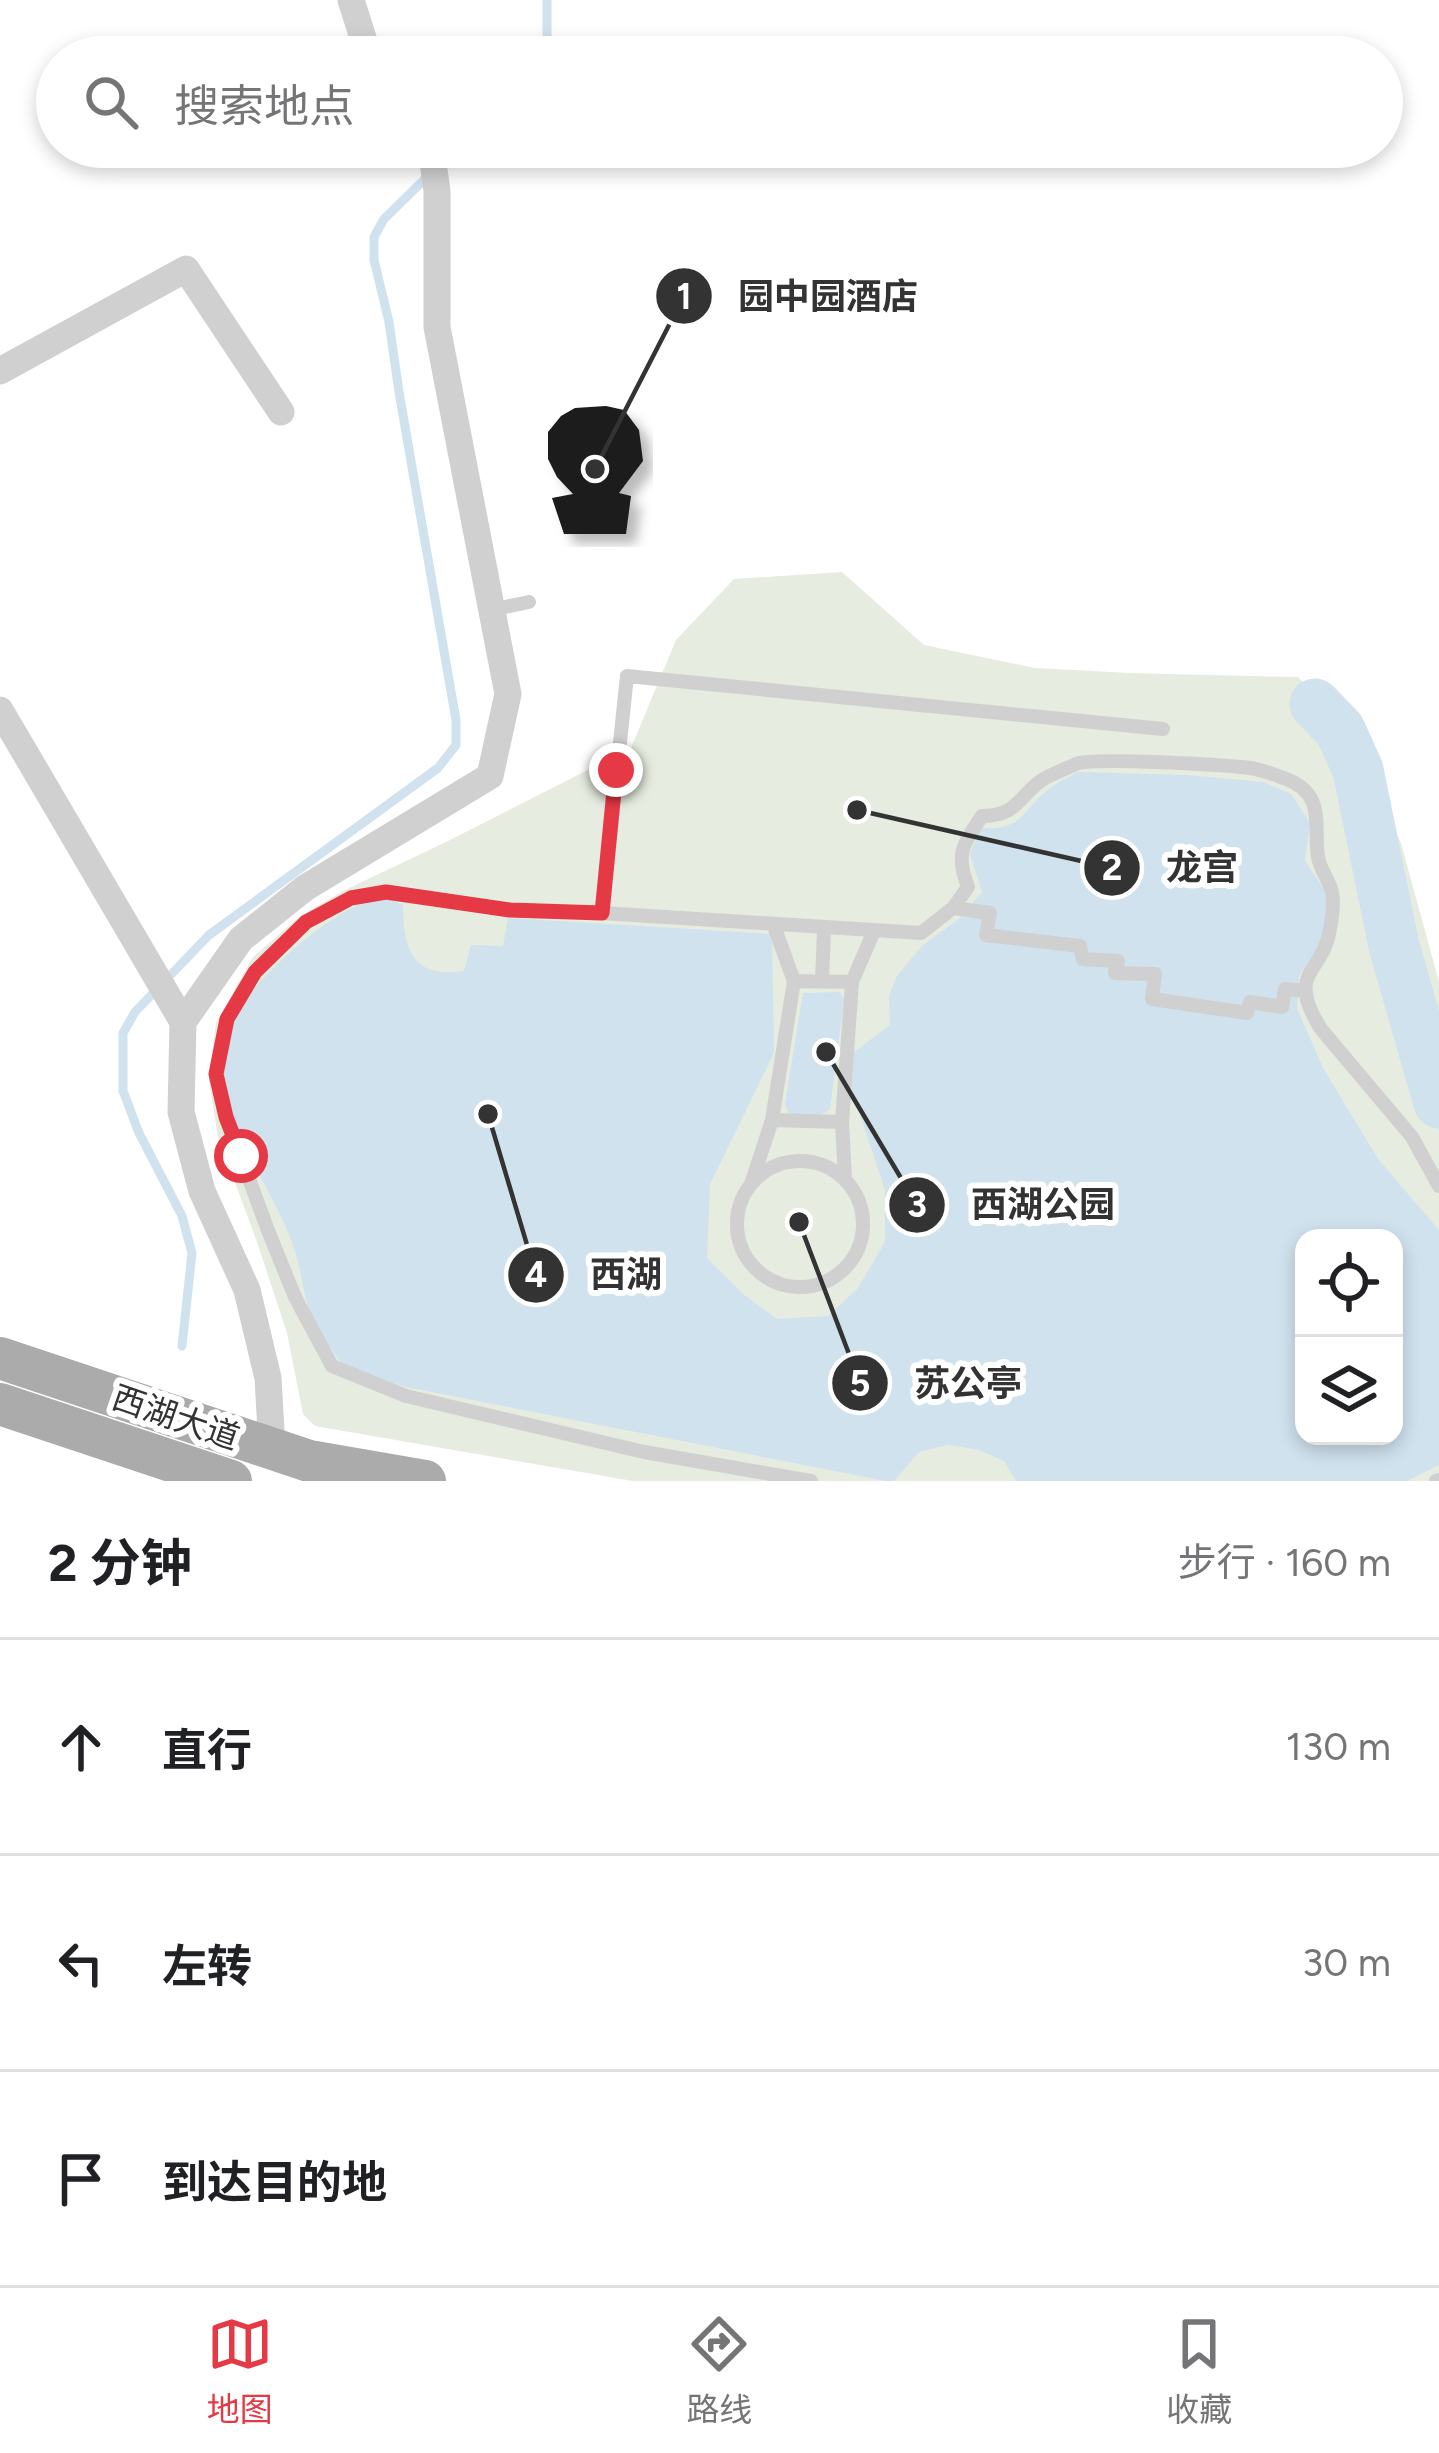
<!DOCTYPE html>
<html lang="zh">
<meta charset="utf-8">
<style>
:root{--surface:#fff;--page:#f6f6f6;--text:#202124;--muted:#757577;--line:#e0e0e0;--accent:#e63946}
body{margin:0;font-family:Figtree,"Noto Sans SC",sans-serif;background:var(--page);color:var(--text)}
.controls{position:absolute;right:36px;bottom:36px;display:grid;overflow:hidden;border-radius:24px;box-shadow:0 6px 18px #0003}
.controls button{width:108px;height:108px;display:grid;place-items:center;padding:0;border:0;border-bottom:3px solid var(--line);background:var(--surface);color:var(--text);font:60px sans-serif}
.stop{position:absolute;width:36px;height:36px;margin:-27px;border:9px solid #e63946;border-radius:50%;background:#fff}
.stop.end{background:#e63946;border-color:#fff;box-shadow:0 3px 12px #0008}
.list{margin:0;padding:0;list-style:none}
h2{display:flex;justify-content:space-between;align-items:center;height:156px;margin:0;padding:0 48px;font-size:51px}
h2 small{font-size:39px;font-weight:400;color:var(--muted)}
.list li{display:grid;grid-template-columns:78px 1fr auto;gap:36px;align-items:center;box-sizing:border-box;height:216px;padding:0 48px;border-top:3px solid var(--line)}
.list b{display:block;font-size:45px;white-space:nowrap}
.list em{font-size:39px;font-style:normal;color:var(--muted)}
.icon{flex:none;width:66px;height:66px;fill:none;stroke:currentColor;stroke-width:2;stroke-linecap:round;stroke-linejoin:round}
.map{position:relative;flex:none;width:1439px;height:1481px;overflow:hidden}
.search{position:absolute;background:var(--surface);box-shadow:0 6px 18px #0003;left:36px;right:36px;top:36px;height:132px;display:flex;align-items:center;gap:30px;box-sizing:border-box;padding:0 42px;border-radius:66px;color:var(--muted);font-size:45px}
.sheet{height:804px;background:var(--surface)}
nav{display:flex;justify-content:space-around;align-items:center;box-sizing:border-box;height:168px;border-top:3px solid var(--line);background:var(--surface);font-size:33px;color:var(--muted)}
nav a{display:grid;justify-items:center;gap:6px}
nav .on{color:var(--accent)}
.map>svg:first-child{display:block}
.green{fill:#e6ecdf;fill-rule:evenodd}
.water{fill:#cfe2ee;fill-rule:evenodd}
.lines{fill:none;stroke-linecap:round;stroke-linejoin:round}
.stream{stroke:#cfe2ee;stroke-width:9}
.river{stroke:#cfe2ee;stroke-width:51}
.building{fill:#1a1a1a;filter:url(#shadow)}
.service{stroke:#d0d0d0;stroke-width:14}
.minor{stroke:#d0d0d0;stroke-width:27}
.primary{stroke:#ababab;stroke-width:42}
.route{stroke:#e63946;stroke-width:15}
.labels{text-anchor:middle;stroke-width:12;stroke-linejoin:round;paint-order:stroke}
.street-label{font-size:33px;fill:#333;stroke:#fff}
.leader{fill:none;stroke:#333;stroke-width:4.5}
.callout-dot{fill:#333;stroke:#fff;stroke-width:4.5}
.mark-label{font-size:36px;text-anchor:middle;font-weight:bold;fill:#fff}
.callout-label{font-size:36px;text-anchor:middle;font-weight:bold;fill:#333;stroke:#fff;stroke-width:12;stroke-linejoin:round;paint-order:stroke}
</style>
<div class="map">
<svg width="1439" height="1481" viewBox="0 0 1439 1481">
<defs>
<filter id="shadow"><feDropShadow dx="10" dy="10" stdDeviation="6" flood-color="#0004"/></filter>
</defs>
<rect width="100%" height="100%" fill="#fff"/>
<path class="green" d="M842,572L924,645L1035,668L1129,673L1298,677L1347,728L1401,843L1439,982V1481H633L315,1426L303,1414L287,1333L256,1239L218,1137L209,1080L216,1023L253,957L299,917L343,891L448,841L631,748L676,640L734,579ZM1304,1238H1394V1436H1304Z"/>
<path class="water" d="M1077,772L1187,775L1263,782L1291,794L1310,823L1305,861L1326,892V935L1299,976L1297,1008L1323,1068L1378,1159L1439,1230V1465L1407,1481H1016L1004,1461L979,1450L948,1445L919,1452L894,1481H886L406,1387C389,1381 360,1375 346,1366C337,1360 319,1331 314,1321C302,1296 302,1268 292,1242C275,1194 223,1124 222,1074C222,1050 231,1025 243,1005C263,971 345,896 386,899C391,899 398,903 403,905C403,950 413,979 464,971L471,945L503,946L508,918L772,934L774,1053L710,1184L707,1258L743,1294L777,1319L828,1316L858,1288L885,1242V1190L852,1090L850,1055L890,1025L889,996L897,976L923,945L960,918L982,892L970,854L981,828C1024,831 1022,809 1050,788C1058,782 1068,778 1077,772ZM1304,1238H1394V1436H1304Z
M840,992L844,1000L830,1109L819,1116L789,1115L785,1104L803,993Z"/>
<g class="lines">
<path class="stream" d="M539,57L547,38V0
M440,164L458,147
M182,1346L192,1253L182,1216L139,1133L123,1091V1033L135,1012L209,935L438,768L456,745V720L399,392L389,322L374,260V237L384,219L428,176"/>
<path class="river" d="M1315,704L1340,730L1358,770L1394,946L1439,1103"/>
</g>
<path class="building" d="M606,406L624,410L639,430L643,461L619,493L631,496L626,534H564L552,498L573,494L557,477L548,459V432L561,416L575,408Z"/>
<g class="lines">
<path class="service" d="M490,610L529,602
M953,908L990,913L986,935L1080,946L1083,959L1118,961L1115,973L1155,974L1152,999L1247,1013L1250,1002L1282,1007L1285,989L1305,991
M602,913L627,676L1163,729
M774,926L794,981
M822,981L824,929
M852,982L874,931
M772,1120L842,1122
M737 1224a63 63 0 1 1 126 0a63 63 0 1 1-126 0Z
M752,1181L772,1120L794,981L852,982L842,1122L845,1179
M811,1481L644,1452L406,1396L332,1366L295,1297L269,1233L226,1117L216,1074L227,1019L255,972L306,922L351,898L385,892L510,910L602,913L921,933L953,908L968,887C955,853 963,845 982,816C1017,816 1018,797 1042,780C1052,774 1065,769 1076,764C1094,757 1226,765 1251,768C1263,770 1275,775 1286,779C1327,794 1313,827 1318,857C1320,869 1329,880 1332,892C1334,902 1332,918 1330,928C1324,975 1284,970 1321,1029L1412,1137L1439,1186
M1436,1481L1439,1480"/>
<path class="minor" d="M351,0L369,57
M0,371L186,269L281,412
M0,710L183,1022
M272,1449L268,1378L247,1290L202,1191L181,1112L183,1022L241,939L305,888L490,776L508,694L437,327V191L432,155L425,147"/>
<path class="primary" d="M0,1358L309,1461L425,1481
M0,1404L231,1481"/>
</g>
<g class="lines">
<path class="route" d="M241,1156L226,1117L216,1074L227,1019L255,972L306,922L351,898L386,892L510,910L602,913L616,770"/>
</g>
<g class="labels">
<g class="street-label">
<text transform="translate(176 1417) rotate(19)" y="12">西湖大道</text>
</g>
</g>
<path class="leader" d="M595 469L684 296M857 810L1112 868M826 1052L917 1205M488 1114L536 1275M799 1222L860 1383"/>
<g class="callout-dot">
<circle cx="595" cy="469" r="12"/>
<circle cx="857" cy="810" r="12"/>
<circle cx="826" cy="1052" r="12"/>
<circle cx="488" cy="1114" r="12"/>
<circle cx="799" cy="1222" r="12"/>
<circle cx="684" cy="296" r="30"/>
<circle cx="1112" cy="868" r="30"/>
<circle cx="917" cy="1205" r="30"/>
<circle cx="536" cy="1275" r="30"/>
<circle cx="860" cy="1383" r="30"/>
</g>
<g class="mark-label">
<text x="684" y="309">1</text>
<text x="1112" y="880">2</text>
<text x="917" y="1217">3</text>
<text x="536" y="1287">4</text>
<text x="860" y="1396">5</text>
</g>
<g class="callout-label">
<text x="828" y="309">园中园酒店</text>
<text x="1202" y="880">龙宫</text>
<text x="1043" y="1217">西湖公园</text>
<text x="626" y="1287">西湖</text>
<text x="968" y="1396">苏公亭</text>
</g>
</svg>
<div class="controls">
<button><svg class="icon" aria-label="locate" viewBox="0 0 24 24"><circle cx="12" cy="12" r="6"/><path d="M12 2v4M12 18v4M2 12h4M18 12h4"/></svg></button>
<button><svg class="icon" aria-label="layers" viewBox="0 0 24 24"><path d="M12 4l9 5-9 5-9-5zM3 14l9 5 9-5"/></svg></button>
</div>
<div class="stop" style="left:241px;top:1156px"></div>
<div class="stop end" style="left:616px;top:770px"></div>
<div class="search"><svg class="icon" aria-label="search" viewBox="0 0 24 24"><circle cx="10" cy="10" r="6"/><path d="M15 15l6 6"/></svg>搜索地点</div>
</div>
<section class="sheet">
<h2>2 分钟<small>步行 · 160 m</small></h2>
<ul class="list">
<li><svg class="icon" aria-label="ahead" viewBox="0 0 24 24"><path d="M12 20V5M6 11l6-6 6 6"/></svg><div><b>直行</b></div><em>130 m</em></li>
<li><svg class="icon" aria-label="left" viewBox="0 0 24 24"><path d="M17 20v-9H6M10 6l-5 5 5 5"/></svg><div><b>左转</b></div><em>30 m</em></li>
<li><svg class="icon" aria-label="arrive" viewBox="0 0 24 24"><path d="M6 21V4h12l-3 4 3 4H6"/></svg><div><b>到达目的地</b></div></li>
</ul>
</section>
<nav>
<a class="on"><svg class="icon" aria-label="map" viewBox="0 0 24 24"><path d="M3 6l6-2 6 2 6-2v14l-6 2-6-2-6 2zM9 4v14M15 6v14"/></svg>地图</a>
<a><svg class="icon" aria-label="directions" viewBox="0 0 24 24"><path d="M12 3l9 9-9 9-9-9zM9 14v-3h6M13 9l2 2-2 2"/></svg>路线</a>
<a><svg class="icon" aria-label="saved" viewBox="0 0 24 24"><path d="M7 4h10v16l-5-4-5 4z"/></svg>收藏</a>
</nav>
